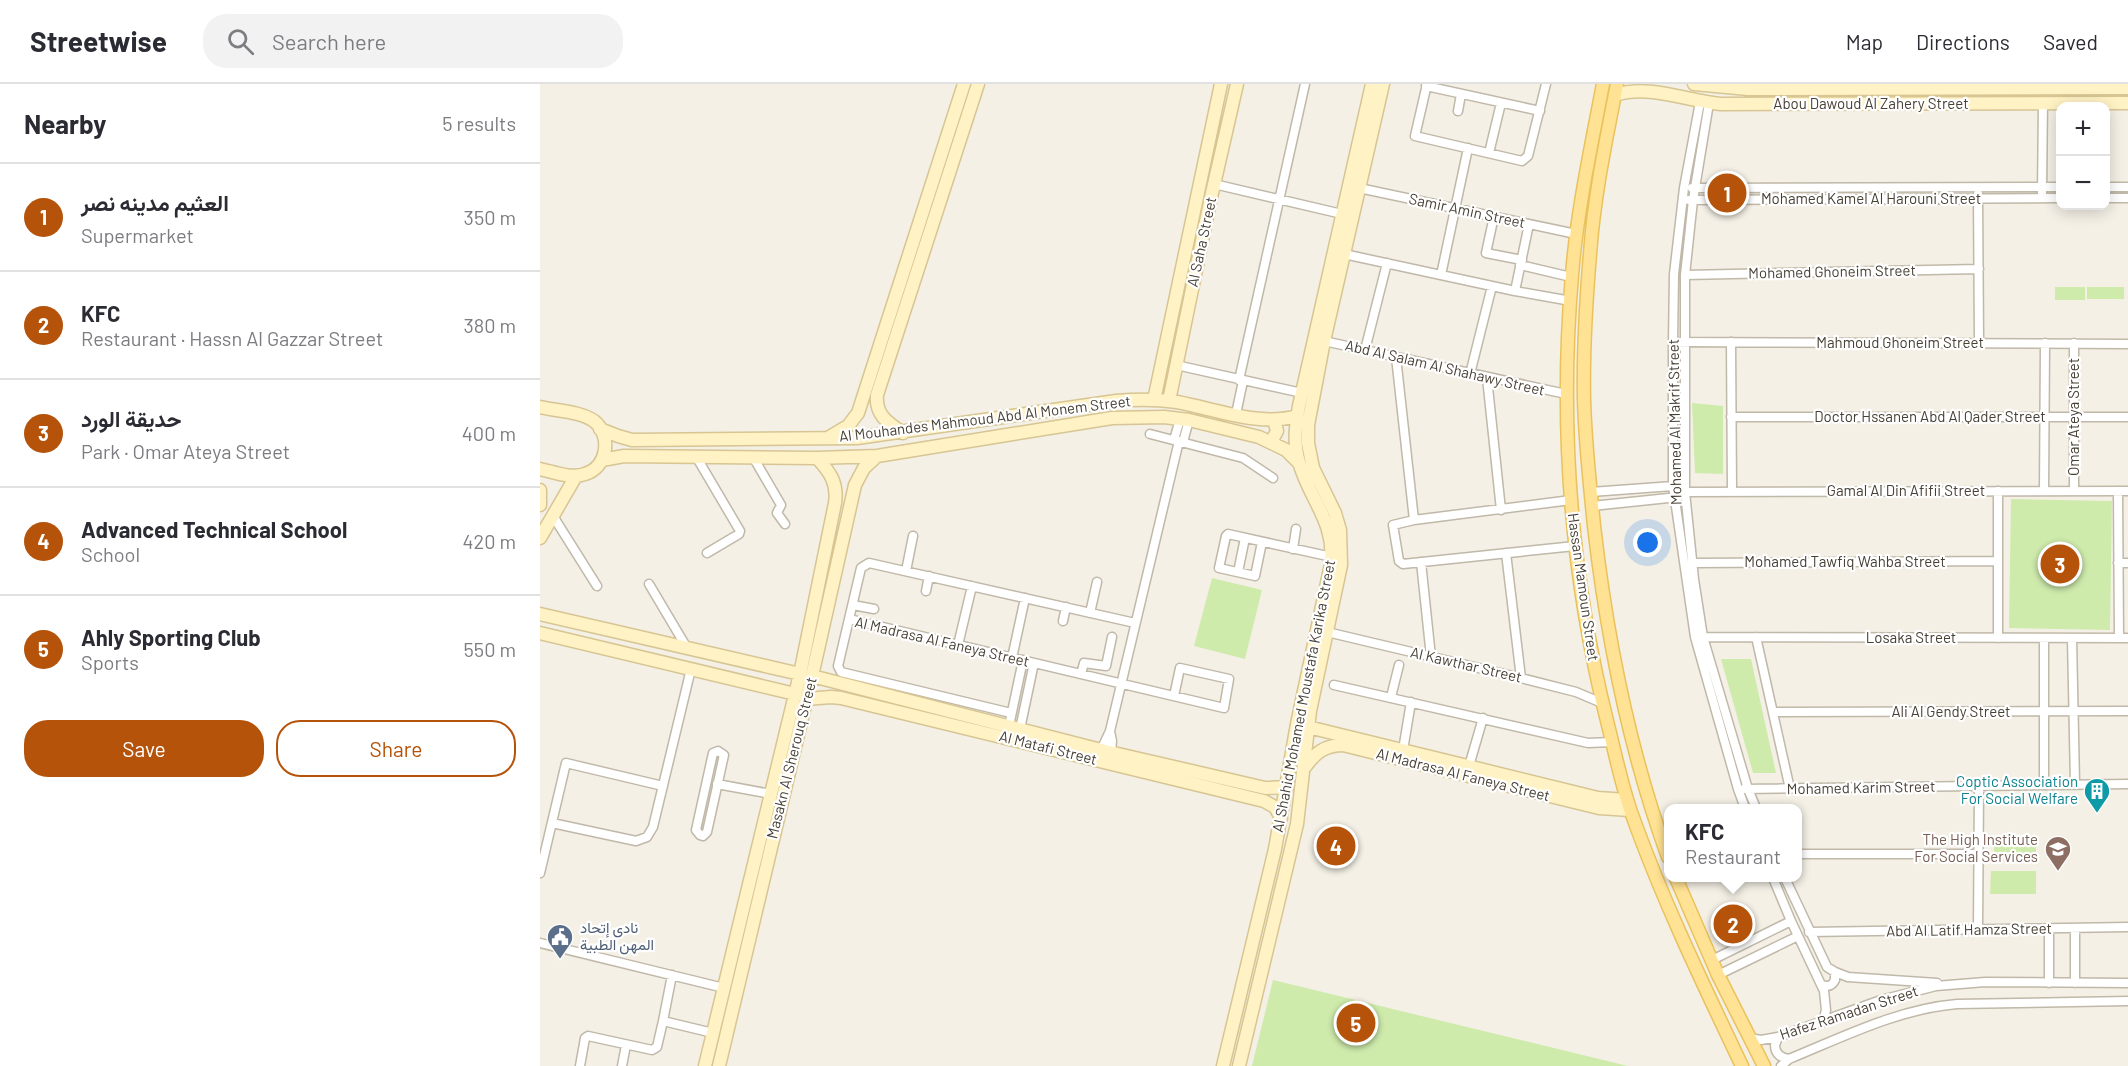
<!DOCTYPE html>
<meta charset="utf-8">
<style>
:root{--surface:#fff;--page:#f2f2f3;--text:#2b2b33;--muted:#7c7c81;--line:#e1e1e2;--accent:#b45309}
body{margin:0;font-family:Barlow,Vazirmatn,sans-serif;background:var(--page);color:var(--text)}
.controls{position:absolute;right:18px;top:18px;display:grid;overflow:hidden;border-radius:12px;box-shadow:0 3px 15px #0003}
.controls button{width:54px;height:54px;display:grid;place-items:center;padding:0;border:0;border-bottom:2px solid var(--line);background:var(--surface);color:var(--text);font:30px sans-serif}
.you{position:absolute;left:1108px;top:459px;width:21px;height:21px;margin:-15px;border:4px solid #fff;border-radius:50%;background:#1a73e8;box-shadow:0 0 0 9px #1a73e833}
.badge{display:grid;place-items:center;width:39px;height:39px;border-radius:50%;background:var(--accent);color:#fff;font-size:20px;font-weight:700}
.pin{position:absolute;translate:-50% -50%;border:3px solid #fff;box-shadow:0 2px 6px #0006}
.popup{position:absolute;left:1124px;top:720px;width:138px;height:78px;box-sizing:border-box;display:grid;place-content:center;border-radius:12px;background:var(--surface);filter:drop-shadow(0 2px 4px #0005);font-size:20px;white-space:nowrap;color:var(--muted)}
.popup b{font-size:22px;color:var(--text)}
.popup::after{content:'';position:absolute;left:50%;top:100%;margin-left:-12px;border:12px solid transparent;border-top-color:var(--surface)}
.list{margin:0;padding:0;list-style:none}
h2{display:flex;justify-content:space-between;align-items:center;height:78px;margin:0;padding:0 24px;font-size:26px}
h2 small{font-size:20px;font-weight:400;color:var(--muted)}
.list li{display:grid;grid-template-columns:39px 1fr auto;gap:18px;align-items:center;box-sizing:border-box;height:108px;padding:0 24px;border-top:2px solid var(--line)}
.list b{display:block;font-size:22px;white-space:nowrap}
.list p{margin:0;font-size:20px;white-space:nowrap;color:var(--muted)}
.list em{font-size:20px;font-style:normal;color:var(--muted)}
.actions{display:flex;gap:12px;padding:18px 24px}
.actions a{flex:1;padding:14px 0;border:2px solid var(--accent);border-radius:24px;text-align:center;font-size:21px;color:var(--accent)}
.actions .main{background:var(--accent);color:#fff}
.icon{flex:none;width:33px;height:33px;fill:none;stroke:currentColor;stroke-width:2;stroke-linecap:round;stroke-linejoin:round}
.map{position:relative;flex:none;width:1588px;height:982px;overflow:hidden}
header{display:flex;align-items:center;gap:36px;box-sizing:border-box;height:84px;padding:0 30px;background:var(--surface);border-bottom:2px solid var(--line)}
header strong{font-size:28px}
nav{display:flex;gap:33px;margin-inline-start:auto;font-size:21px}
.search{width:420px;height:54px;background:var(--page);display:flex;align-items:center;gap:15px;box-sizing:border-box;padding:0 21px;border-radius:24px;color:var(--muted);font-size:22px}
main{display:flex}
aside{flex:1;background:var(--surface)}
.map>svg:first-child{display:block}
.green{fill:#ceebac}
.lines{fill:none;stroke-linecap:round;stroke-linejoin:round}
.street-casing{stroke:#c0b8a8;stroke-width:11}
.secondary-casing{stroke:#d7c593;stroke-width:15}
.primary-casing{stroke:#eac25d;stroke-width:15}
.street{stroke:#fff;stroke-width:8}
.secondary{stroke:#fff2c4;stroke-width:12}
.primary{stroke:#ffe293;stroke-width:12}
.labels{text-anchor:middle;stroke-width:4.5;stroke-linejoin:round;paint-order:stroke}
.street-label{font-size:15px;fill:#474035;stroke:#fff}
.culture-label{font-size:15px;fill:#0d838f;stroke:#fff;text-anchor:end}
.education-label{font-size:15px;fill:#785e54;stroke:#fff;text-anchor:end}
.service-label{font-size:15px;fill:#4e5e75;stroke:#fff;text-anchor:start}
</style>
<header>
<strong>Streetwise</strong>
<div class="search"><svg class="icon" aria-label="search" viewBox="0 0 24 24"><circle cx="10" cy="10" r="6"/><path d="M15 15l6 6"/></svg>Search here</div>
<nav><a>Map</a><a>Directions</a><a>Saved</a></nav>
</header>
<main>
<aside>
<h2>Nearby<small>5 results</small></h2>
<ul class="list">
<li><span class="badge">1</span><div><b>العثيم مدينه نصر</b><p>Supermarket</p></div><em>350 m</em></li>
<li><span class="badge">2</span><div><b>KFC</b><p>Restaurant · Hassn Al Gazzar Street</p></div><em>380 m</em></li>
<li><span class="badge">3</span><div><b>حديقة الورد</b><p>Park · Omar Ateya Street</p></div><em>400 m</em></li>
<li><span class="badge">4</span><div><b>Advanced Technical School</b><p>School</p></div><em>420 m</em></li>
<li><span class="badge">5</span><div><b>Ahly Sporting Club</b><p>Sports</p></div><em>550 m</em></li>
</ul>
<div class="actions"><a class="main">Save</a><a>Share</a></div>
</aside>
<div class="map">
<svg width="1588" height="982" viewBox="0 0 1588 982">
<rect width="100%" height="100%" fill="#f4f0e6"/>
<path class="green" d="M1515,203H1545V216H1515Z
M1547,203H1584V215H1547Z
M1152,319L1183,322V390L1155,389Z
M1471,415L1572,417L1570,546L1469,544Z
M672,494L722,506L705,575L654,562Z
M1181,575H1211L1236,689H1213Z
M1496,751V774H1454V752Z
M1451,787H1496V810H1450Z
M733,896L1088,982H712Z"/>
<g class="lines">
<g class="street-casing">
<path id="street" d="M887,0L875,52L982,77L988,72L1006,0
M886,2L1000,27
M1160,18L1144,104L1134,190L1133,258V402L1155,553L1198,705L1205,724
M1169,19L1153,116L1145,191V408L1154,495L1163,553L1208,705L1216,724
M918,27L921,10
M949,69L961,19
M674,100L802,130
M1566,103H1588
M819,104L1036,150
M1152,104L1520,103
M1502,109L1503,19
M1438,110L1439,259
M1566,114H1588
M1149,116L1520,114
M954,132L946,169L982,176
M804,170L975,207L1031,217
M980,181L1031,193
M901,191L928,64
M1145,191L1439,185
M975,207L989,140
M784,257L1026,310
M1138,258L1588,260
M1191,258L1192,407
M825,266L847,179
M856,273L874,436
M636,281L762,309
M930,290L952,202
M947,294L961,426
M699,296L765,0
M696,330L703,297
M1191,333H1588
M610,350L703,374L733,394
M634,356L640,335
M643,358L649,336
M213,373L241,421L237,429L245,440
M157,374L200,447L199,450L167,469
M1458,407V554
M1504,407L1505,259
M1534,407V259
M1578,407L1579,554
M1051,408L1133,402L1145,408L1588,407
M1031,416L874,436L853,441L859,477L863,480L1035,462
M1052,422L1138,413
M13,432L57,502
M722,458L715,492L679,484L686,452L688,450L792,473
M753,465L756,445
M966,469L981,594
M881,478L891,573
M1152,479L1458,477
M1578,479H1588
M366,487L373,452
M698,488L705,454
M109,500L147,564
M386,507L389,492
M313,521L334,525
M550,529L557,498
M309,535L321,484L329,479L595,539
M523,537L526,523
M787,548L981,594L1036,608L1062,619
M1158,553L1588,554
M1216,553L1250,705
M1532,554L1535,700
M418,561L432,502
M472,574L485,514
M541,590L544,579L566,582L572,553
M794,601L1048,659L1072,658
M851,613L859,581
M1234,628L1588,627
M471,629L301,588L298,582L309,535L684,624L689,595L640,584L634,612
M469,642L483,576
M480,645L494,579
M570,647L572,657L571,668
M561,666L570,647L639,357
M863,666L871,618
M178,667L184,671L167,748L163,752L160,751L156,746L173,669Z
M929,682L943,634
M177,700L231,710
M1504,701V554
M1204,705L1588,700
M12,739L96,757L107,753L113,743L151,585
M1258,770H1439
M0,789L26,679L123,702
M1233,794L1251,837L1284,907L1286,926L1283,938
M1245,794L1287,883L1295,888L1308,893L1397,899
M1509,844V899
M1535,844V899
M1438,845L1439,702
M1269,848L1588,843
M0,859L184,904
M1172,876L1251,837
M1178,891L1258,852
M1282,901C1288,903 1292,902 1295,896V888
M123,937L132,891
M1238,953L1235,961C1235,969 1240,974 1249,975
M1209,954L1221,956L1238,953L1341,916L1396,902L1445,898L1588,899
M40,982L45,954L48,952L112,966L117,963L123,937L173,949
M82,982L86,961
M1241,982L1249,975C1303,953 1358,925 1417,920L1588,917"/>
</g>
<g class="secondary-casing">
<path id="secondary" d="M1154,0L1208,5L1588,4
M1075,11C1110,0 1146,17 1181,20L1588,19
M614,316L681,0
M629,317L670,118L697,0
M0,323C16,327 40,327 54,337C72,351 68,383 45,390C31,395 14,388 0,385
M60,345L78,352L92,356L317,354L576,317C596,315 616,315 637,318C675,325 719,343 757,332
M363,349C348,339 335,331 337,311L438,0
M288,354L308,342L318,329L424,0
M731,358L737,347L734,336
M62,376L84,372L277,374L337,372L572,334L624,333L649,336L719,353L746,366L759,379
M0,406V421
M0,454L36,392
M0,530L260,590
M0,549L255,610
M272,592L565,667L725,704L747,703
M266,615L291,613L301,614L724,717L735,723L741,734
M768,643L1058,714L1087,716
M765,683C775,669 785,661 803,661L1059,724L1090,726
M165,982L260,590L295,419C298,399 290,388 277,374
M179,982L272,592L315,401L324,384L337,372
M683,982L735,765L757,640L791,480C796,438 769,415 759,378C753,360 756,340 759,322L832,0
M699,982L757,740L770,627L801,481L800,446L795,429L773,384L768,359V341L784,257L843,0"/>
</g>
<g class="primary-casing">
<path id="primary" d="M1063,0C1051,63 1037,127 1032,191C1019,342 1031,494 1068,641C1075,669 1081,698 1090,725C1121,813 1162,898 1202,982
M1077,0C1066,56 1054,113 1050,170C1046,218 1043,267 1044,315C1045,358 1050,400 1054,442C1067,555 1089,666 1128,773
M1136,794L1178,891L1224,982"/>
</g>
<use href="#street" class="street"/>
<use href="#secondary" class="secondary"/>
<use href="#primary" class="primary"/>
</g>
<defs>
<g id="building-pin" transform="scale(1.35)"><path d="M0 17L-7.5 6A9.5 9.5 0 1 1 7.5 6Z" fill="#0f9aa8" stroke="#fff"/><path d="M-4-6H4V6H1V3H-1V6H-4ZM-2.5-4.3h1.7v1.8h-1.7ZM.8-4.3h1.7v1.8H.8ZM-2.5-1h1.7V.8h-1.7ZM.8-1h1.7V.8H.8Z" fill="#fff"/></g>
<g id="university-pin" transform="scale(1.35)"><path d="M0 17L-7.5 6A9.5 9.5 0 1 1 7.5 6Z" fill="#8d6e63" stroke="#fff"/><path d="M0-5L7-2L0 1L-7-2ZM-4 1L0 2.5L4 1V4Q0 6-4 4Z" fill="#fff"/></g>
<g id="civic-pin" transform="scale(1.35)"><path d="M0 17L-7.5 6A9.5 9.5 0 1 1 7.5 6Z" fill="#5c6f8a" stroke="#fff"/><path d="M-.6-6.5H3V-4.5H.6V-3L4-1V1h2V6H-6V1h2V-1L-.6-3ZM-1.2 2.5V6h2.4V2.5Z" fill="#fff"/></g>
</defs>
<g fill-rule="evenodd">
<use href="#building-pin" x="1557" y="707"/>
<use href="#university-pin" x="1518" y="765"/>
<use href="#civic-pin" x="20" y="853"/>
</g>
<g class="labels">
<g class="street-label">
<text x="1331" y="25">Abou Dawoud Al Zahery Street</text>
<text x="1331" y="120">Mohamed Kamel Al Harouni Street</text>
<text transform="translate(927 127) rotate(12)" y="5">Samir Amin Street</text>
<text transform="translate(662 158) rotate(-78)" y="5">Al Saha Street</text>
<text transform="translate(1292 188) rotate(-1)" y="5">Mohamed Ghoneim Street</text>
<text x="1360" y="264">Mahmoud Ghoneim Street</text>
<text transform="translate(905 284) rotate(13)" y="5">Abd Al Salam Al Shahawy Street</text>
<text x="1390" y="338">Doctor Hssanen Abd Al Qader Street</text>
<text transform="translate(1534 333) rotate(-90)" y="5">Omar Ateya Street</text>
<text transform="translate(445 335) rotate(-7)" y="5">Al Mouhandes Mahmoud Abd Al Monem Street</text>
<text transform="translate(1135 338) rotate(-91)" y="5">Mohamed Al Makrif Street</text>
<text x="1366" y="412">Gamal Al Din Afifii Street</text>
<text x="1305" y="483">Mohamed Tawfiq Wahba Street</text>
<text transform="translate(1043 503) rotate(82)" y="5">Hassan Mamoun Street</text>
<text x="1371" y="559">Losaka Street</text>
<text transform="translate(402 558) rotate(13)" y="5">Al Madrasa Al Faneya Street</text>
<text transform="translate(926 581) rotate(13)" y="5">Al Kawthar Street</text>
<text transform="translate(764 612) rotate(-79)" y="5">Al Shahid Mohamed Moustafa Karika Street</text>
<text x="1411" y="633">Ali Al Gendy Street</text>
<text transform="translate(508 664) rotate(14)" y="5">Al Matafi Street</text>
<text transform="translate(252 674) rotate(-76)" y="5">Masakn Al Sherouq Street</text>
<text transform="translate(923 691) rotate(14)" y="5">Al Madrasa Al Faneya Street</text>
<text transform="translate(1321 704) rotate(-1)" y="5">Mohamed Karim Street</text>
<text transform="translate(1429 846) rotate(-1)" y="5">Abd Al Latif Hamza Street</text>
<text transform="translate(1309 929) rotate(-18)" y="5">Hafez Ramadan Street</text>
</g>
<g class="culture-label">
<text x="1538" y="703">Coptic Association<tspan x="1538" dy="17">For Social Welfare</tspan></text>
</g>
<g class="education-label">
<text x="1498" y="761">The High Institute<tspan x="1498" dy="17">For Social Services</tspan></text>
</g>
<g class="service-label">
<text x="40" y="849">نادى إتحاد<tspan x="40" dy="17">المهن الطبية</tspan></text>
</g>
</g>
</svg>
<div class="controls">
<button>+</button>
<button>−</button>
</div>
<div class="you"></div>
<div class="pin badge" style="left:1187px;top:109px">1</div>
<div class="pin badge" style="left:1193px;top:840px">2</div>
<div class="popup"><b>KFC</b>Restaurant</div>
<div class="pin badge" style="left:1520px;top:480px">3</div>
<div class="pin badge" style="left:796px;top:762px">4</div>
<div class="pin badge" style="left:816px;top:939px">5</div>
</div>
</main>
